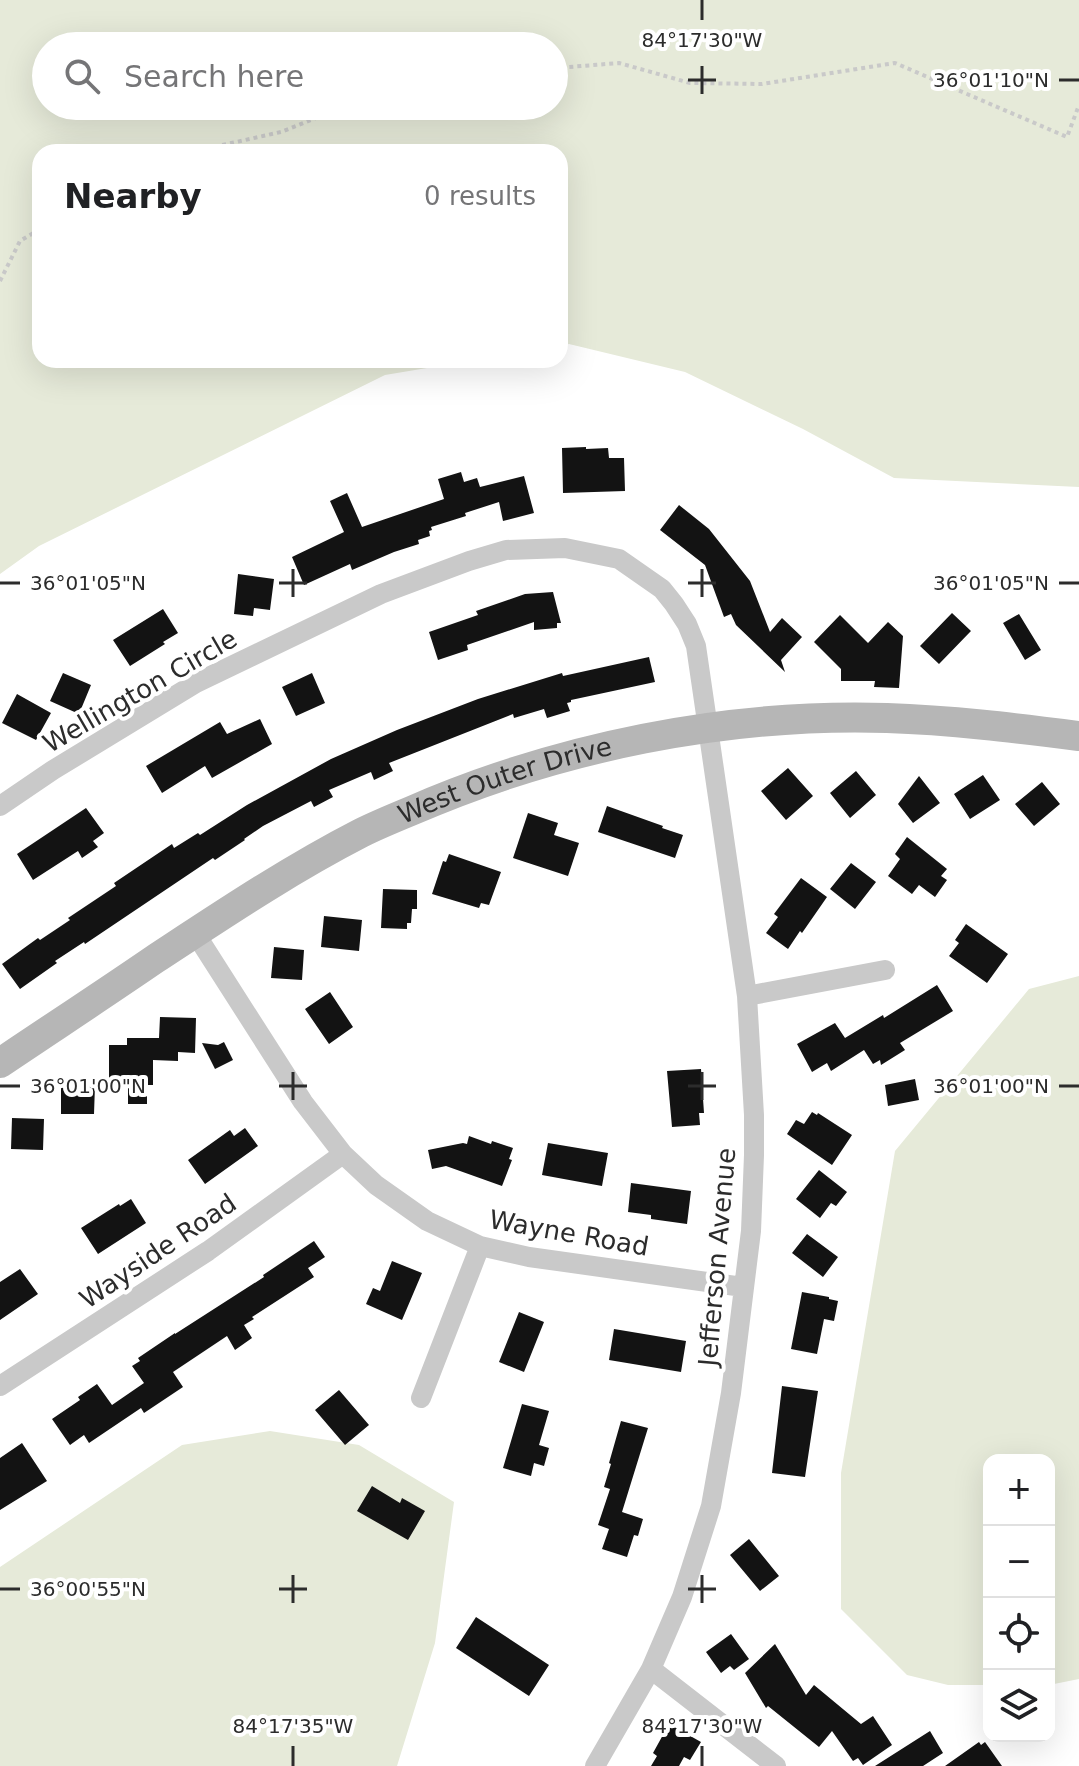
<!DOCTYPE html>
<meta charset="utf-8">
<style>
:root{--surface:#fff;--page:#f2f2f2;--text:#202124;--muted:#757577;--line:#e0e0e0}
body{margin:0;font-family:"DejaVu Sans",sans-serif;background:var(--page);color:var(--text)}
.controls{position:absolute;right:24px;bottom:24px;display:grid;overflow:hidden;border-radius:16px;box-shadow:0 8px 32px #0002}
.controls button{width:72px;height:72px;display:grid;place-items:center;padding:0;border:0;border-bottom:2px solid var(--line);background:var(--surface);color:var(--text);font:40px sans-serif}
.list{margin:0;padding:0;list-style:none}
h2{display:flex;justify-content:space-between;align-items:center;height:104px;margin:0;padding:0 32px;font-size:34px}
h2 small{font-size:26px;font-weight:400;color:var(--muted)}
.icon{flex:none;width:44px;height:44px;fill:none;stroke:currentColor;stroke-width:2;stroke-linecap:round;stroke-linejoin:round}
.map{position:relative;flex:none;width:1079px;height:1766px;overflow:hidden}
.search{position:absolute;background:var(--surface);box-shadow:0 8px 32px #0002;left:32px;top:32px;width:536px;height:88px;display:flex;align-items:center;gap:20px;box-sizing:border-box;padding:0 28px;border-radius:44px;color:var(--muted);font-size:30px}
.panel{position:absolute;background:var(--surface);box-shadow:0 8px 32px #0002;left:32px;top:144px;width:536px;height:224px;border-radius:24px}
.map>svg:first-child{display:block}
.green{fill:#e6ead9;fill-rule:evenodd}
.building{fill:#131313}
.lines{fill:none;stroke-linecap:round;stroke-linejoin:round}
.path{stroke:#c9c9c9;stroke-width:4;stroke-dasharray:4 4;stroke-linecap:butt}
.street{stroke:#c9c9c9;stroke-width:20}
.secondary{stroke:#b6b6b6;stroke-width:30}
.ticks{fill:none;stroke:#2c2c2c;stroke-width:3}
.labels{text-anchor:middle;stroke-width:8;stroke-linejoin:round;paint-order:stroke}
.street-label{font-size:26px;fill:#2c2c2c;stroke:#fff}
.ticks-label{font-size:20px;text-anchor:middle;fill:#2c2c2c;stroke:#fff;stroke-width:8;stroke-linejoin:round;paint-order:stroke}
</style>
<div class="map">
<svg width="1079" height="1766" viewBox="0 0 1079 1766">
<rect width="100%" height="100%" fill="#fff"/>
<path class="green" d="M0,0H1079V487L894,478L803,429L685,372L569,344L560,346V152H40V360H475L385,375L39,546L0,574ZM46,46H554V106H46Z
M1079,976V1679L1049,1685V1460H989V1685H948L907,1675L841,1609V1473L895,1151L1029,989Z
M270,1431L359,1445L454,1502L435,1643L397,1766H0V1567L182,1445Z"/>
<path class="building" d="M586,447V449L608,448L609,458H624L625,491L563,493L562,448Z
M461,472L464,482L477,478L480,487L524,476L534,513L503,521L499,502L465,513L466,516L431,527L432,530L429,531L430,536L418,540L419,544L394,552L352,570L350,564L304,585L292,557L344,532L330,501L347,493L362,527L444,499L438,479Z
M679,505L709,529L750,581L770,632L782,618L802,637L781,660L785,672L736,625L731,614L724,617L705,565L660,530Z
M238,574L274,579L270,610L254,608L253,616L234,614Z
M553,592L561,623H557V628L534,630V622L467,645L468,650L438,660L429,632L478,615L476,611L525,594Z
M163,609L178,633L163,642L165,644L130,666L113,640Z
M952,613L971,631L939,664L920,646Z
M1019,614L1041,650L1025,660L1003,623Z
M840,615L868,643L888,622L903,636L899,688L874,687L875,681H841V669L814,642Z
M649,657L655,682L571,700V702L567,703L570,711L547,718L544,709L514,718L513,714L389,763L393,771L374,780L371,772L329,790L333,797L314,807L311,801L263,826L244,839L245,840L215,860L213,858L85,944L84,942L55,961L57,963L20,989L2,964L38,938L40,940L70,920L68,918L116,886L114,883L172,844L174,848L198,833L200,835L247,805L331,759L397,730L478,699L562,673L563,676Z
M63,673L91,685L79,714L50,701Z
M312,673L325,703L296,716L282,687Z
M17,694L51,713L36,740L2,723Z
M260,719L272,744L212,778L205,766L162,793L146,766L220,722L227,734Z
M788,768L813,796L786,820L761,791Z
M856,771L876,795L850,818L830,793Z
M983,775L1000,800L970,819L954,794Z
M919,776L940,803L913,823L898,804Z
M1042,782L1060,804L1034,826L1015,804Z
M607,806L663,826L662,828L683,835L675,858L598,832Z
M86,808L104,833L93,841L98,847L82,858L78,851L33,880L17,854Z
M528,813L558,823L554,835L579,843L568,876L513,858Z
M907,837L947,869L941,876L947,880L935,897L919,885L912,894L888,876L900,859L895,854Z
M449,854L501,872L489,905L481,903L479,908L432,894L443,861L446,862Z
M851,863L876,882L855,909L830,889Z
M801,878L827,897L802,933L800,931L788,949L766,933L778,917L774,914Z
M383,889L417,890V909H412L411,923H407V929L381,928Z
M324,916L362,920L359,951L321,947Z
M966,924L1008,954L987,983L949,956L959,943L955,940Z
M274,947L304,950L302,980L271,978Z
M937,985L953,1011L900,1043L905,1050L881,1065L880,1060L873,1064L864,1050L831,1071L827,1063L812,1072L797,1044L835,1023L845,1038L883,1015L884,1018Z
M330,992L353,1027L329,1044L305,1009Z
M160,1017L196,1018L195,1053L178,1052V1061L153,1060V1085H147V1104H128V1083L109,1082V1045H127V1038H159Z
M224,1042L233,1060L215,1069L202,1043L218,1045Z
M701,1069L704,1113H699L700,1125L672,1127L667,1071Z
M915,1079L919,1100L888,1106L885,1085Z
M61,1084L95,1085L94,1114H61Z
M812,1112L817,1115L818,1113L852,1135L832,1165L787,1134L796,1120L804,1124Z
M12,1118L44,1119L43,1150L11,1149Z
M245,1128L258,1146L205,1184L188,1160L230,1130L234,1136Z
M469,1136L491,1144L492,1141L513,1148L509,1159L512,1160L502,1186L446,1166L432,1169L428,1150L463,1143L467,1144Z
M548,1143L608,1153L602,1186L542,1175Z
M819,1170L847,1192L836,1206L831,1203L820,1218L796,1199Z
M631,1183L691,1191L687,1224L651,1219V1215L628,1212Z
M131,1199L146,1223L98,1254L81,1228L119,1204L120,1206Z
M807,1234L838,1257L823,1277L792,1253Z
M314,1241L325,1257L308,1268L314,1277L252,1317L254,1319L244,1325L252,1338L235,1350L227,1336L173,1372L183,1387L144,1413L141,1408L89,1443L84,1435L70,1445L52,1419L80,1400L78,1397L97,1384L112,1405L144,1383L132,1366L140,1361L138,1358L175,1333V1334L264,1277L263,1275Z
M392,1261L422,1273L402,1320L366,1304L373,1288L380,1291Z
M20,1269L38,1294L0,1320V1282Z
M802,1292L829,1297V1299L838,1301L834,1321L824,1319L817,1354L791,1349Z
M519,1312L544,1322L524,1372L499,1362Z
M614,1329L686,1341L681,1372L609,1360Z
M782,1386L818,1391L805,1477L772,1473Z
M339,1390L369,1425L345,1445L315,1410Z
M522,1404L549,1411L539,1445L549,1448L544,1466L534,1463L531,1476L503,1468Z
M621,1421L648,1428L622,1512L643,1519L638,1536L634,1535L627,1557L602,1549L609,1529L598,1525L610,1489L604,1487L611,1464L609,1463Z
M22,1443L47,1481L0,1510V1458Z
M372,1486L400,1503L402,1498L425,1511L408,1540L357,1511Z
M749,1539L779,1576L760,1591L730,1555Z
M476,1617L549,1665L529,1696L456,1648Z
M731,1634L749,1659L734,1670L730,1666L721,1673L706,1652Z
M775,1644L806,1695L814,1685L861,1724L873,1716L892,1745L863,1765L858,1758L853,1761L832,1731L819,1747L768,1706L766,1708L745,1673Z
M669,1724L701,1742L690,1760L684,1757L679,1766H651L657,1756L653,1753Z
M930,1731L943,1753L923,1766H875Z
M979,1742L981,1745L985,1742L1002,1766H945Z"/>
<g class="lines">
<path class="path" d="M554,70L557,68L619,63L690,83L762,84L895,63L1067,137L1079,105
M480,106L498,110L503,106
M191,152L281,132L346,106
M0,281L20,241L40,229"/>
<path class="street" d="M0,806L53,770L196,683L381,594L469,561L506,550L565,548L619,559L662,589L674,604L687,624L696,646L747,996L754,1115V1155L751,1231L731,1393L711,1506L682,1597L651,1669L595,1766
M195,933L303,1102L343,1154L376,1185L427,1221L480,1246L529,1257L743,1287
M747,996L885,970
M0,1386L208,1251L343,1154
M421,1398L480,1246
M651,1669L776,1766"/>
<path class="secondary" id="s1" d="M0,1063C52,1028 104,994 155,959C222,915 289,870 361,833C377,825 394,818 411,811C558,747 726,713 887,718C951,720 1015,728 1079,736"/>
</g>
<path class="ticks" d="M702,0V20M702,66V94M688,80H716M1059,80H1079M293,569V597M702,569V597M0,583H20M279,583H307M688,583H716M1059,583H1079M293,1072V1100M702,1072V1100M0,1086H20M279,1086H307M688,1086H716M1059,1086H1079M293,1575V1603M702,1575V1603M0,1589H20M279,1589H307M688,1589H716M293,1746V1766M702,1746V1766"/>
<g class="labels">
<g class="street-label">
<text transform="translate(140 691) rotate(-30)" y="9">Wellington Circle</text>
<text dy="9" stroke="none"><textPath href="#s1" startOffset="582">West Outer Drive</textPath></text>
<text transform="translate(569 1233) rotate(10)" y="9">Wayne Road</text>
<text transform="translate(158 1251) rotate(-34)" y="9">Wayside Road</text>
<text transform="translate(717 1257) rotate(-85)" y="9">Jefferson Avenue</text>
</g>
</g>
<g class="ticks-label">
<text x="702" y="47">84°17'30"W</text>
<text x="991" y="87">36°01'10"N</text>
<text x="88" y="590">36°01'05"N</text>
<text x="991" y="590">36°01'05"N</text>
<text x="88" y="1093">36°01'00"N</text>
<text x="991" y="1093">36°01'00"N</text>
<text x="88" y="1596">36°00'55"N</text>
<text x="293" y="1733">84°17'35"W</text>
<text x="702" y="1733">84°17'30"W</text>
</g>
</svg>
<div class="controls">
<button>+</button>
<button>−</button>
<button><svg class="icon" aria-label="locate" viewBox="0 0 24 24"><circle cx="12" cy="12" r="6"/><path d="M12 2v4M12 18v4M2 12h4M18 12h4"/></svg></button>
<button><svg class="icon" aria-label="layers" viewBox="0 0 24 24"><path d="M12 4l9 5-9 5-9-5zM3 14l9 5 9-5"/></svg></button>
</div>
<div class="search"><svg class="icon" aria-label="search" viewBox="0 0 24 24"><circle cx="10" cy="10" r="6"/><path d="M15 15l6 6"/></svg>Search here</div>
<section class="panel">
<h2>Nearby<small>0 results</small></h2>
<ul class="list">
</ul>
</section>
</div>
